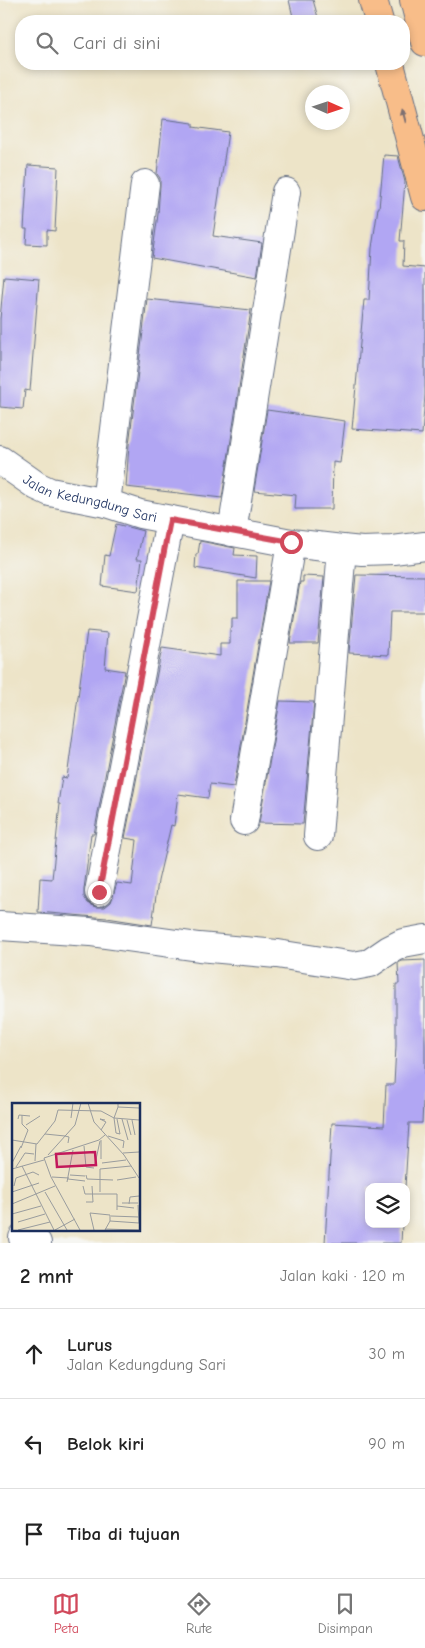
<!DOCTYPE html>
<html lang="id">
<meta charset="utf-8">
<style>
:root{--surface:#fff;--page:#f2f2f2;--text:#222;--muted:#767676;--line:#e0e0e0;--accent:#d1495b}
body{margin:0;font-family:"Comic Neue",sans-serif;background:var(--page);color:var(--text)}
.controls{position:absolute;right:15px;bottom:15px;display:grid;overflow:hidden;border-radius:10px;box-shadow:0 2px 8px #0003}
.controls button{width:45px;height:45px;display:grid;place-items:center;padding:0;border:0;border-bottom:1px solid var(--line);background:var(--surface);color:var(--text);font:25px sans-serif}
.compass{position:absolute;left:305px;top:85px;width:45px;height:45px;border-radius:50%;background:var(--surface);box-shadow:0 2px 8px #0003;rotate:93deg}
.stop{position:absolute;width:15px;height:15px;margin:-11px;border:4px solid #d1495b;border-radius:50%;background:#fff}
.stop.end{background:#d1495b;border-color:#fff;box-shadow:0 1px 5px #0008}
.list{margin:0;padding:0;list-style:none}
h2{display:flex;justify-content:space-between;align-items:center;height:65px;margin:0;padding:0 20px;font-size:21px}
h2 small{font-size:16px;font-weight:400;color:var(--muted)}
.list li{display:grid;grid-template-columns:32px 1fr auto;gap:15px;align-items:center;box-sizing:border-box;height:90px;padding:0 20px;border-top:1px solid var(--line)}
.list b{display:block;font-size:19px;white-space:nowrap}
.list p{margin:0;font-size:16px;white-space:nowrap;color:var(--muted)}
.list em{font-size:16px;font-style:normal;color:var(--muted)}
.icon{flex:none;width:28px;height:28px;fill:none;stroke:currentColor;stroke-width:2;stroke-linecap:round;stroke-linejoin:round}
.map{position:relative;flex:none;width:425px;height:1243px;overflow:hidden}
.search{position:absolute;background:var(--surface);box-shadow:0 2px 8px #0003;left:15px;right:15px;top:15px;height:55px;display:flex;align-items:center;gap:12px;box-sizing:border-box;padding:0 18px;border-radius:20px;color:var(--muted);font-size:19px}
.sheet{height:335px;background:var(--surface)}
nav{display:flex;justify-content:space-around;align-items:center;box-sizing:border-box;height:70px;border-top:1px solid var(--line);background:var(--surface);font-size:14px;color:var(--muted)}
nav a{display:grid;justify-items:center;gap:2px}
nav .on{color:var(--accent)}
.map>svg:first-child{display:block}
.building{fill:#b1a6f3}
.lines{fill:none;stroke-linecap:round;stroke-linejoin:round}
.minor-casing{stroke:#646e83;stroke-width:30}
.trunk-casing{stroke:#646e83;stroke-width:30}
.minor{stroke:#fff;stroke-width:28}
.trunk{stroke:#f8bd89;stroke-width:28}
.oneway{fill:#7e6f71}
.route{stroke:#d1495b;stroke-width:6}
.labels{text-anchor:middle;stroke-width:5;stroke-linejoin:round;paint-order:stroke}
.street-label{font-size:14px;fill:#1b2f5e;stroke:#f6f6f2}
.inset-road{fill:none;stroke:#999c9e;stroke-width:1}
.view{fill:#c2185b;fill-opacity:0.15;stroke:#c2185b;stroke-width:2.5}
.inset-edge{fill:none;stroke:#1b2f5e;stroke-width:2.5}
</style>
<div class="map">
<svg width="425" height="1243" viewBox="0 0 425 1243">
<rect width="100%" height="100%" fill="#f6f6f2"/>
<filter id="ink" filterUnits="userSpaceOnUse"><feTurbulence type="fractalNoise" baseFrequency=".02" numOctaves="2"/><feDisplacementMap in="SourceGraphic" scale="10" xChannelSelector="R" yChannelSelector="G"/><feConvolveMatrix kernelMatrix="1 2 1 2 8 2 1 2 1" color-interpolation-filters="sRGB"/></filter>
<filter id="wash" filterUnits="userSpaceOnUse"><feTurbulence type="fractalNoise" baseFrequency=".0096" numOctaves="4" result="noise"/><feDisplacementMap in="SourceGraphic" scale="20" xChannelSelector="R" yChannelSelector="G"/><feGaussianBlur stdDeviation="1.12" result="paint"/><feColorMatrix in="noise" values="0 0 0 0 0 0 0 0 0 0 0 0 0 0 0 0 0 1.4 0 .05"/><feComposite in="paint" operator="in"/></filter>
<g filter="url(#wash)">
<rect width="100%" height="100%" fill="#ede4c8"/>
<g id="blocks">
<path class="building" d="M289,0H313L319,21H294Z
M163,119L193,123V127L228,132L213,236L262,243L257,277L152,258L158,214L160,185V178L157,174Z
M384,155L398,156L405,182L400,241H404L403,266L425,268V395L422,434L352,429L364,300H369L372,248L378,208H379Z
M28,165L58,167L55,231L47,230V245L26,244L27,229H24Z
M4,276L39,279L30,391L25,390L23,409L0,407V319Z
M147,299L251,310L222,498L126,487L129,445Z
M267,410L345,421L340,463L333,462L332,509H295L296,495L254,491Z
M116,524L143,531L137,559H142L138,591L102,586L105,555L109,556Z
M200,541L235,548L234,555L257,556L256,578L195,568L196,554H198Z
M356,575L425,576V612H390L388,655L349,653Z
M303,576L324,577L318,643H290L300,582H303Z
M238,581H269L234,787L210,784L208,798L178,794L174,826L171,825L158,881L152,925L107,918L38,912L40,878L52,879L60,804H58L62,777L67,778L87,631L108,633L105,668L125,671L94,834H91L84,889V897L88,903L97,907H105L111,902L117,883L132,885L137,840L125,838L162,648L220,656V644H230V628H232V618H238Z
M280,701L314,702L303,824L259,823Z
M425,960V1082H424L422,1123H409L405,1187H369V1224H402L401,1243H325L332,1123L384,1126L386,1085H394L396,1046V984H399L398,963L402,961Z"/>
</g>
</g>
<g filter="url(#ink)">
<use href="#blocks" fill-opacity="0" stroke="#646e83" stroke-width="1"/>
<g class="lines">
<g class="minor-casing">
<g id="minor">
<path id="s1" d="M0,460L37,486L50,492L106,503L140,514L291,543L342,549L362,551L393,550L425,546"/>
<path d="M106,503L145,184"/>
<path d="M232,532L286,192"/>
<path d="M244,821L291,543"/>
<path d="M318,836L342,549"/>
<path d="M99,892L170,520"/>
<path d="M0,926L90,932L199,947L277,954L354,966L370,963L389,950L403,943L425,939"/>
<path d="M23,1238L37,1243"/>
</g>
</g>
<g class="trunk-casing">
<path id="trunk" d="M373,0L379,21
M414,0L425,42
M390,64L425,197"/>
</g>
<use href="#minor" class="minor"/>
<use href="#trunk" class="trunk"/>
</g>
<defs><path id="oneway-solid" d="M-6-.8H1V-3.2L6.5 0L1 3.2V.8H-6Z" transform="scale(1.25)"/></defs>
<use class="oneway" href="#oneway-solid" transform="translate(404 116) rotate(-105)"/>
</g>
<g class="lines" filter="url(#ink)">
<path class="route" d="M99,892L170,520L291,542"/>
</g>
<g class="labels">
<g class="street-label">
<text dy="5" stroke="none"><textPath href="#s1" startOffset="100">Jalan Kedungdung Sari</textPath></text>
</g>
</g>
<g transform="translate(12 1103)">
<rect width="128" height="128" fill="#ede4c8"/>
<path class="inset-road" d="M76,0L82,19L112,52L127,75M106,0V4L127,5M59,15L61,0M6,16L7,12L18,13M105,16L108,31L104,30L102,15L106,4M110,16L116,37M115,17L119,32M120,17L123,32M14,22L28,13M89,27L94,19L88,16L93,17M33,31L53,33L57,34L56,40M96,33L112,38L111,45M0,37L25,41L43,18L46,7L89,8L102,15L127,17M89,37V56M72,43L74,64L82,65M9,45L16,27L10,21V12M111,50L127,49M36,52L63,22L69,0M23,58L24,41M0,60L9,43M90,60L114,57M83,61L88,38M10,63L42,127M4,64L13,50L22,51M0,66L32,57M58,72L73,73M74,72L75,76L101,77M40,74L57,75M56,76L73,78M105,77L124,74M55,79L61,47M2,83L4,75L21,69L27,72M71,83L73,91H105V107M0,89L27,80M33,89L55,127M88,89V66L119,63M74,99H81L80,83M110,100H126M0,101L43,83M117,101L118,94L127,93M126,102L127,120M105,103L122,105M0,111L29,103M99,113L127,114M6,119L33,111M93,126L127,127M6,127L38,119M43,127L63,116M68,127L39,74L32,55L87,37L93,32M82,127L78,110L98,112V118M93,127L98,118L127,120"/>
<path class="view" d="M83,49L84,62L45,64L44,51Z"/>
<rect width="128" height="128" class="inset-edge"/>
</g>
</svg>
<div class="controls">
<button><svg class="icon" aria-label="layers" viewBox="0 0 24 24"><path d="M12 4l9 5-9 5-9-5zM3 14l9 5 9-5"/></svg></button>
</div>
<svg class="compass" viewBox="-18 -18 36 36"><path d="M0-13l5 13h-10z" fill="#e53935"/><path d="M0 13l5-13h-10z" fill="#767676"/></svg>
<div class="stop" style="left:291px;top:542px"></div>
<div class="stop end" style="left:99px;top:892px"></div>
<div class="search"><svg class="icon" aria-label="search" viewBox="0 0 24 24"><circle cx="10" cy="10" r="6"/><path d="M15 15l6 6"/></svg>Cari di sini</div>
</div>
<section class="sheet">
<h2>2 mnt<small>Jalan kaki · 120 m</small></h2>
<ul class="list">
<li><svg class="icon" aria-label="ahead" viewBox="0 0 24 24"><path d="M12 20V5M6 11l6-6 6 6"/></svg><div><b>Lurus</b><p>Jalan Kedungdung Sari</p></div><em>30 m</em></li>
<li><svg class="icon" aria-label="left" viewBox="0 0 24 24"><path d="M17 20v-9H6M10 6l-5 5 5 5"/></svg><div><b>Belok kiri</b></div><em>90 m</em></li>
<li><svg class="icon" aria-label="arrive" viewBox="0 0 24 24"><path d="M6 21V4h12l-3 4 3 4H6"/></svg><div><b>Tiba di tujuan</b></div></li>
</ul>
</section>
<nav>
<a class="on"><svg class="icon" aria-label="map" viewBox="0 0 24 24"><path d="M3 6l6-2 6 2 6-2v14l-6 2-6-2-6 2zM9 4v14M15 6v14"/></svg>Peta</a>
<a><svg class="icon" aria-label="directions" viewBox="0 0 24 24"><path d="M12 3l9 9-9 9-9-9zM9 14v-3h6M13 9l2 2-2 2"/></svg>Rute</a>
<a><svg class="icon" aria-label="saved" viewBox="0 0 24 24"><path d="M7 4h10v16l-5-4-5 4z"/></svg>Disimpan</a>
</nav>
